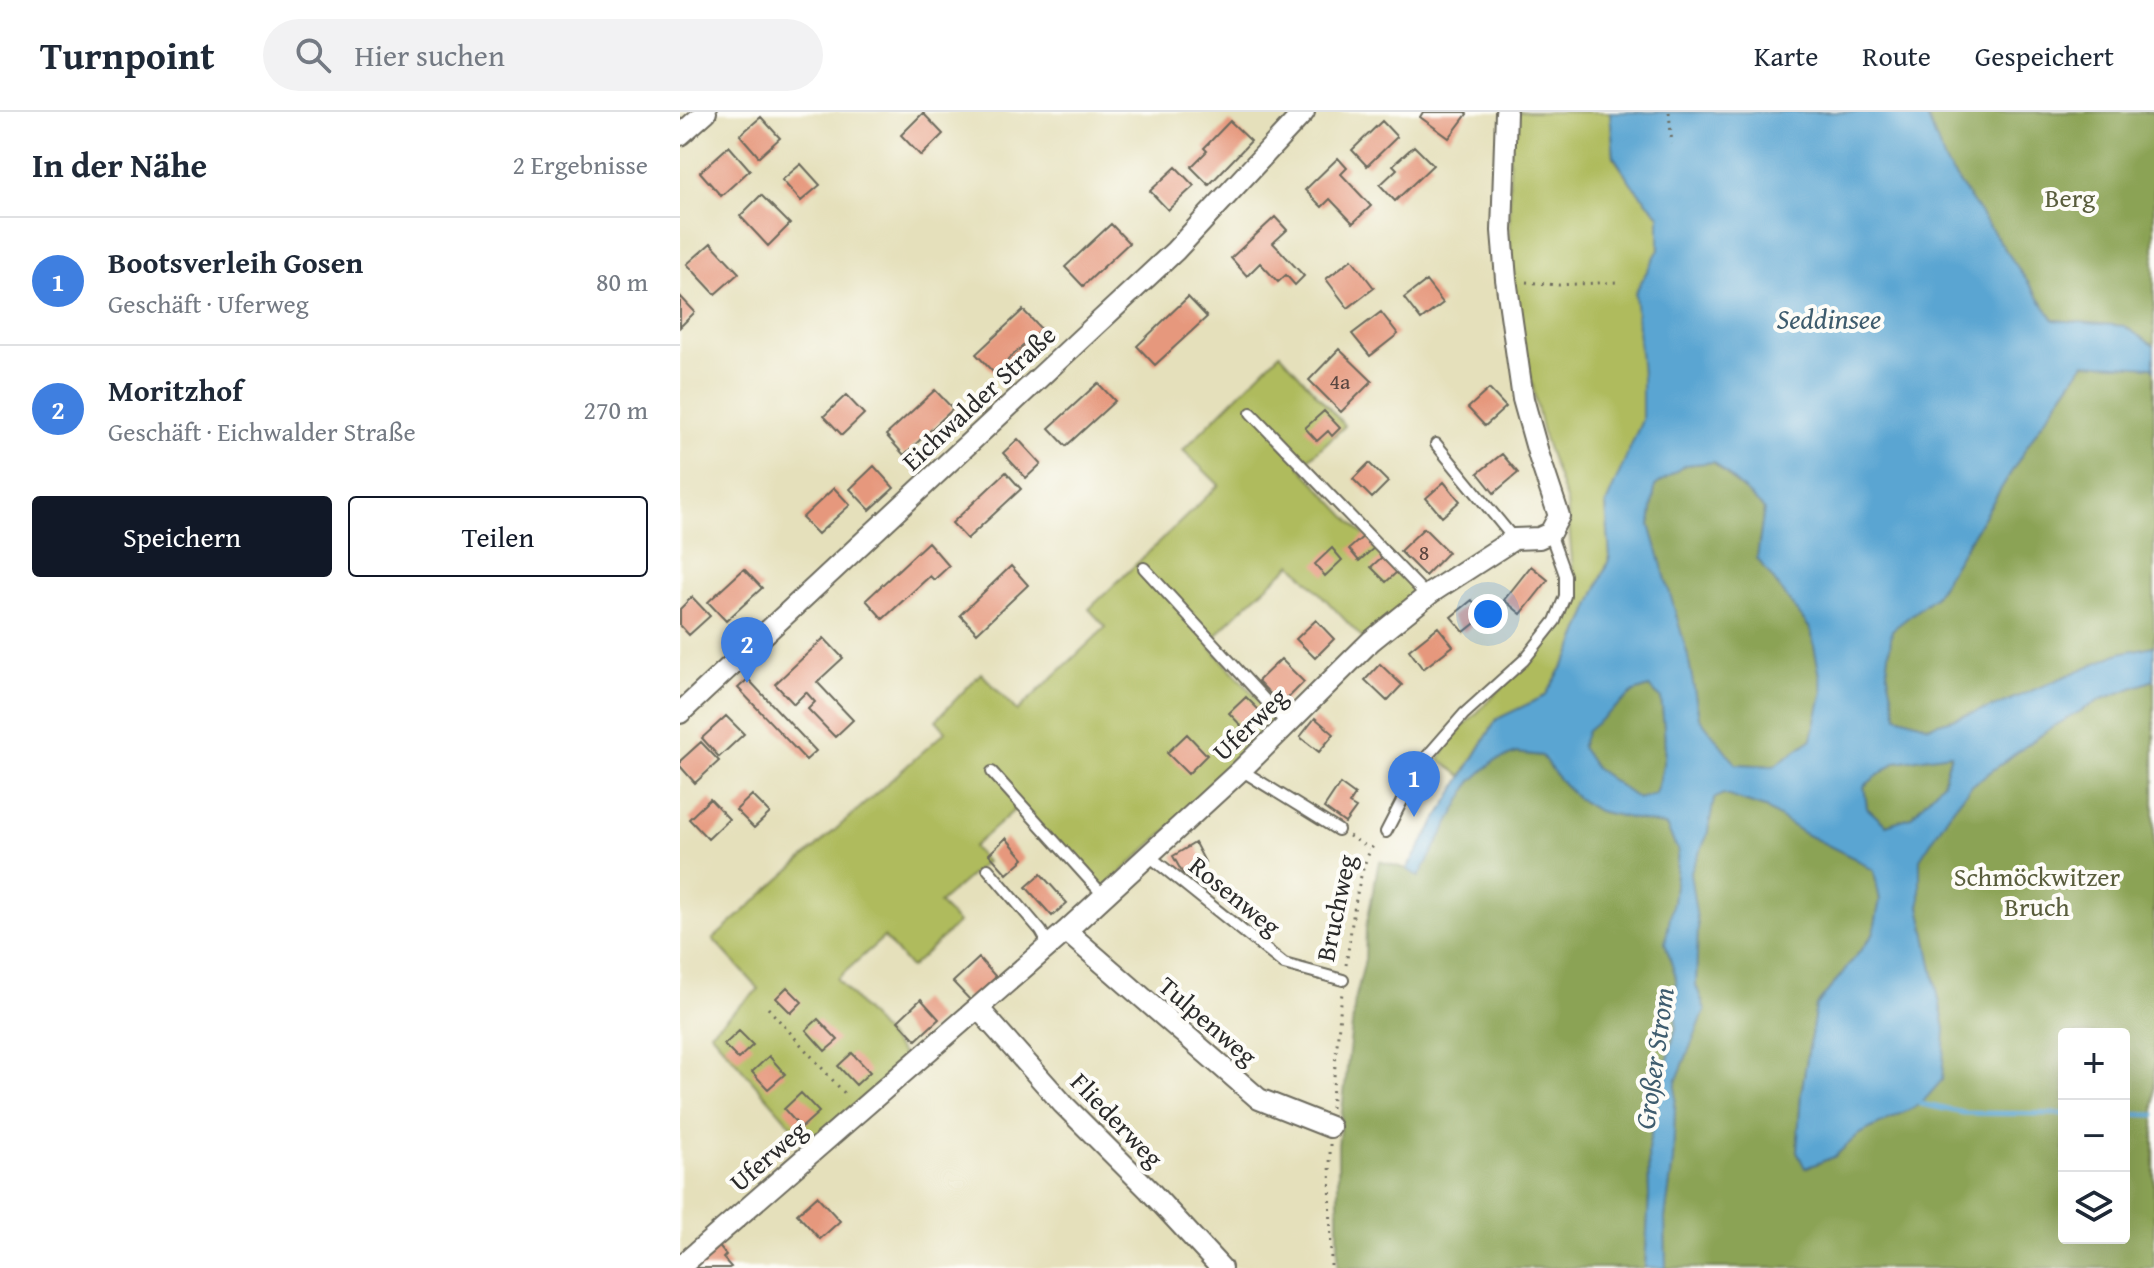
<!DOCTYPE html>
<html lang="de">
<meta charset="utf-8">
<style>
:root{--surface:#fff;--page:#f2f2f3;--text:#1f2937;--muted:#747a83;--line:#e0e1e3;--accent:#111827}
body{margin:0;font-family:"Gentium Book Plus",serif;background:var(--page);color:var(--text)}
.controls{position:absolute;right:24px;bottom:24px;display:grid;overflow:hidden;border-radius:8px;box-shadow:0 8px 32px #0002}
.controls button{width:72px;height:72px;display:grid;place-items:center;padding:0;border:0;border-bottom:2px solid var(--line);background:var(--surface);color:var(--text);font:40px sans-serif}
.you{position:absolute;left:808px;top:502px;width:28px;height:28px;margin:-20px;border:6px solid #fff;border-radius:50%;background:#1a73e8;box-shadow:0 0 0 12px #1a73e833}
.badge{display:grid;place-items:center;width:52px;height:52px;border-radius:50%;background:var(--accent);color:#fff;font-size:26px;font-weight:700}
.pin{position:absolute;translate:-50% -66px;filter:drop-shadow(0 2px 4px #0008)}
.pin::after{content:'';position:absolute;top:42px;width:28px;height:24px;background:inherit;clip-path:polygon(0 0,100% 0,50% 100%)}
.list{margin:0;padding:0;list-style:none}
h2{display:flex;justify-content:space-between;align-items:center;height:104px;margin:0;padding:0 32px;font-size:34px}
h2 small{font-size:26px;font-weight:400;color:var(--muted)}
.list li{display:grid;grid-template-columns:52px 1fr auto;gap:24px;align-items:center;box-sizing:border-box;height:128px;padding:0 32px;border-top:2px solid var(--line)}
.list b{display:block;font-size:30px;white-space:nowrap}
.list p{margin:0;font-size:26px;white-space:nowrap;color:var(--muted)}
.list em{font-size:26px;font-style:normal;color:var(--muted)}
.actions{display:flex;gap:16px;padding:24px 32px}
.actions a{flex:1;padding:18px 0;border:2px solid var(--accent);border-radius:8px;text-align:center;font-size:28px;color:var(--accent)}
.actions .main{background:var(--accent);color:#fff}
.icon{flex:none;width:44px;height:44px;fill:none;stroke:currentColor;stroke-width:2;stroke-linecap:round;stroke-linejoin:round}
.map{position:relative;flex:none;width:1474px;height:1156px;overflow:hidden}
header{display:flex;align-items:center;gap:48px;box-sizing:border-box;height:112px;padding:0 40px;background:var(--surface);border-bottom:2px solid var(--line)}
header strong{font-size:38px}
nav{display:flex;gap:44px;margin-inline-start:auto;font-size:28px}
.search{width:560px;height:72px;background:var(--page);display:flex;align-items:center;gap:20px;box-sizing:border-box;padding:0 28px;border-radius:44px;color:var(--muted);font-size:30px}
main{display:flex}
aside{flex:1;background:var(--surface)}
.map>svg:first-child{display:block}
.green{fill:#afbb5d;stroke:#6d7344;stroke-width:2}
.forest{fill:#8ba354;stroke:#5b6740;stroke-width:2;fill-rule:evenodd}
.water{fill:#5aa5d2;stroke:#42687e;stroke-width:2;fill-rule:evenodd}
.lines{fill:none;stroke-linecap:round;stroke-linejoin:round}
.stream{stroke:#5aa5d2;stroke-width:5}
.building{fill:#e6987d}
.service-casing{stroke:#6c6a5d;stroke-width:14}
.minor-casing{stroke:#6c6a5d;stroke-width:24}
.path{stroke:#6c6a5d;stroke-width:3;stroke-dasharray:2 6;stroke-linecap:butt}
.service{stroke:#fff;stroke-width:10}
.minor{stroke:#fff;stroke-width:20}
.labels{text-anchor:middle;stroke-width:8;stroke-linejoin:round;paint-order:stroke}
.number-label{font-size:22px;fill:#5a4640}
.park-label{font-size:26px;fill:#595d3c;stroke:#fdfcf7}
.street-label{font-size:26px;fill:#2b2b2b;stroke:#fdfcf7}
.water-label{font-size:28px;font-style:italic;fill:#3e5c6e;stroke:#fdfcf7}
</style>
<header>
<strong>Turnpoint</strong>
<div class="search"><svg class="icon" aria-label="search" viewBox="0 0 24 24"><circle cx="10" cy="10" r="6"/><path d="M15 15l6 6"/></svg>Hier suchen</div>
<nav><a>Karte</a><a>Route</a><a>Gespeichert</a></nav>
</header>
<main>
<aside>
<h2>In der Nähe<small>2 Ergebnisse</small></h2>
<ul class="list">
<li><span class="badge" style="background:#3f7fe0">1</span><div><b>Bootsverleih Gosen</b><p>Geschäft · Uferweg</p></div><em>80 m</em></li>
<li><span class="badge" style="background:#3f7fe0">2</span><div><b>Moritzhof</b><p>Geschäft · Eichwalder Straße</p></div><em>270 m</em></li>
</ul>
<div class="actions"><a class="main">Speichern</a><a>Teilen</a></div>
</aside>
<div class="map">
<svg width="1474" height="1156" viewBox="0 0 1474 1156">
<rect width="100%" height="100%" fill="#fdfcf7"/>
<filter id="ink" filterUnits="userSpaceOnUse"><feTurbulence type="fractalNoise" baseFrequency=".0125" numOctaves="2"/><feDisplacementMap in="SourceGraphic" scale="16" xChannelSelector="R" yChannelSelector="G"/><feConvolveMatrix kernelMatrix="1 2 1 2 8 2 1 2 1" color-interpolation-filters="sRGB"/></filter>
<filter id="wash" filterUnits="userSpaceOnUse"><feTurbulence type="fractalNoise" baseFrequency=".006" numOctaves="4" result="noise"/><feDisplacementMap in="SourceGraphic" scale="32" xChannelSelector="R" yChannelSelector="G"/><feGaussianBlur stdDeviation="1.8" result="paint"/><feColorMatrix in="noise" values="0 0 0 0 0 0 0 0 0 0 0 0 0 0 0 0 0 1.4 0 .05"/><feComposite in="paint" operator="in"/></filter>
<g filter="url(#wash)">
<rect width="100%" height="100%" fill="#e5e0bb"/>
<path class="green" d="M829,0H930L934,46L954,75L979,102H983L996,290L926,392L930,445L890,543L865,584L817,607L782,664L759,648L772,626L873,524L895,484L887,391L864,326L830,172Z
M600,241L665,314L620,355L740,483L683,527L612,452C595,468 535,517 530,535L601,612L421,779L340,693L293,735L306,750L259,791L278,811L230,856L204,825L157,867L230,951L132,1037L30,920L79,877L33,827L266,619L256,608L301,561L337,599L426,515L409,497L539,373L503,338Z"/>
<path class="forest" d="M1245,0H1474V234L1444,214L1374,208L1266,52Z
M1405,251L1473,255L1474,257V534L1440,541L1316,594L1249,614L1217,604L1207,559L1212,517L1254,485L1356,320Z
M1033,350L1084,397L1077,446L1131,518L1143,579L1132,627L1094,654L1056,652L1019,605L1008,544L970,413L975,374L1005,353Z
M1474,568V1156H986L985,1106L993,1049L996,970L1025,898L1016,873L1018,814L1009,761L1027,724L1034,687L1043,682L1085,696L1125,722L1176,747L1194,759L1200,788L1193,823L1136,894L1121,982L1117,1040L1126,1056L1154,1045L1179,1022L1241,992L1265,917L1240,794V746L1269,702L1291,674L1369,617L1422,587ZM1384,922H1444V1126H1384Z
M969,575L981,586C985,624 989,644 975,682L958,687L915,656L901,636L906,619L954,580Z
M837,641L862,644L878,666L897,686L918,699L986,714L998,739L994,784L986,831L996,866V915L977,993L968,1037L969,1084L965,1156H658V1033L675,888L685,848L686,815L699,749L727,757L739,765L791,670L814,649Z
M1271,641L1263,670L1231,705L1206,713L1187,696L1184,674L1216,650Z"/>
<path class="water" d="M930,0H1245L1266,52L1374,208L1444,214L1474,234V257L1472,255L1404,251L1356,320L1254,485L1212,518L1207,559L1217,604L1249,614L1316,594L1440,541L1474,534V568L1422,587L1369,617L1291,674L1269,702L1240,747V794L1265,917L1262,968L1241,992L1179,1022L1154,1045L1125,1056L1117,1040L1121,982L1136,894L1193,823L1200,788L1194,759L1176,747L1125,722L1085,696L1043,682L1034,687L1027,724L1010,761L1018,814L1016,873L1025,898L996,970L993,1049L985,1106L986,1156H965L969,1084L968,1037L977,993L996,915V866L985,831L994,784L998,739L986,714L918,699L897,686L878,666L862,644L837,641L814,649L791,670L739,765L727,757L817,607L865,584L890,543L930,445L926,392L962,308V263L955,181L979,137V103L954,75L934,45ZM1034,350L1084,397L1077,446L1131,518L1143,579L1132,627L1094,654L1056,652L1019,605L1008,544L970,413L975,374L1005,353ZM969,575L981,586C985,623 989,646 975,682L958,687L915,656L901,635L907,619L954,580ZM1271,642L1263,670L1231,705L1206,713L1187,696L1184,674L1216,650Z"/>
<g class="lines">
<path class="stream" d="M1241,992L1284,1001L1384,1002
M1444,1002L1474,1003"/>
</g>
<g id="blocks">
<path class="building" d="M743,0H785L787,2L769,26L740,5Z
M243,1L263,22L241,44L221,23Z
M81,5L100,26L79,45L60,23Z
M550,9L571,29L529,73L511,55L527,39L524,36Z
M702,9L717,25L687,54L672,38Z
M49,34L70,58L41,84L20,60Z
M734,34L753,53L715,89L700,73L717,57L713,53Z
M658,46L667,56L661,62L691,94L673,111L650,87L642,95L625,78Z
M121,52L140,73L121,89L102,68Z
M496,55L514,74L488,98L470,79Z
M81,83L110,112L88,134L60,104Z
M595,105L607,118L593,131L624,164L615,173L606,163L598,170L580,151L567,164L551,146Z
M431,112L449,131L403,174L385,155Z
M31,131L59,161L35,182L7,152Z
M672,147L694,176L668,196L646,167Z
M746,169L763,191L741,208L724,186Z
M0,184L15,200L0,215Z
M508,185L527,205L475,253L457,234Z
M343,198L361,217L314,261L296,242Z
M701,200L718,222L690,244L672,222Z
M659,237L692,269L661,300L629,268Z
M418,271L435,289L386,334L369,316Z
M809,277L826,295L805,314L788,296Z
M255,278L273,297L224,343L206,323Z
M166,283L184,302L162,323L144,304Z
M644,299L660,316L652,324L648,319L637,329L625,316Z
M338,327L361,352L346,366L323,341Z
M822,342L838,361L814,381L798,361Z
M689,351L708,370L692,386L673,367Z
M194,354L214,376L190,398L170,377Z
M326,360L341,377L287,427L272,411Z
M764,370L780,389L762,405L746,386Z
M154,376L170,393L138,422L122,406Z
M744,416L768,440L745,464L720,439Z
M685,423L695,435L679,449L669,437Z
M248,430L269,454L254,468L250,464L203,507L186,488Z
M652,436L662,448L645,464L635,452Z
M702,445L717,460L706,470L691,455Z
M331,454L348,473L297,521L280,503Z
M851,454L868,468L841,502L824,488Z
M64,457L82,476L46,509L28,490Z
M12,485L30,504L9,523L0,513V497Z
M792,488L804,504L784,520L771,505Z
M636,508L654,527L635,546L616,527Z
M758,515L773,534L743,557L729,538Z
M144,526L163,546L137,570L173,608L155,625L128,597L135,590L126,580L114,592L95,572Z
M601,547L624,570L601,593L578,569Z
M700,552L722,573L707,589L685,568Z
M68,567L136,639L126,648L58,576Z
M566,585L585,604L568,621L549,601Z
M46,604L64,622L39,645L22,626Z
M635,606L654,622L639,640L620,625Z
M507,622L527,643L508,662L487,641Z
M21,630L39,649L15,671L0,654V649Z
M660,672L675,683L669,692L676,696L665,711L644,696Z
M72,683L90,701L74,716L56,698Z
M30,687L49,707L28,727L9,707Z
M326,726L344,747L327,762L309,742Z
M515,731L525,750L503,762L493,744Z
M361,762L387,791L372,804L346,775Z
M299,846L316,865L291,889L273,870Z
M107,875L122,890L111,901L96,886Z
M241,887L259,907L236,928L218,909Z
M138,907L158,928L145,939L126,918Z
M59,919L73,933L58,947L44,933Z
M172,941L190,960L176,973L158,954Z
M89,944L105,962L88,977L72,960Z
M121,981L139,1000L121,1016L104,997Z
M137,1084L160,1109L140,1127L117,1102Z
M37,1132L46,1143L43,1146L51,1155L49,1156H10Z"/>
</g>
</g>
<g filter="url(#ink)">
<use href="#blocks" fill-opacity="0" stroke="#6c6a5d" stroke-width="2"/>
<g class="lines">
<g class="service-casing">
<path id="service" d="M571,301L747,484
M756,332L834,427
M464,456L607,612
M561,658L658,718
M312,660L424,784
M706,720L742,650L784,602L844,548L875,509L885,484V463L870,421
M468,743L604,852L663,868
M308,757L361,819L365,826V835"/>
</g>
<g class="minor-casing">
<path id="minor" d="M0,23L26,0
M0,601L495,139L624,0
M386,819L579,987L650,1015
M298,896L383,992L469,1078L541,1156
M0,1155L386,819L561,658L691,529L752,480L834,427L859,426L870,421L879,404L859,344L843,287L826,167L822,119L826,0"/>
</g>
<path class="path" d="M989,0L992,32
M846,170L878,173L937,170
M669,724L690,736
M666,853C671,823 677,751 696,730
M88,896L167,984
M651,996L662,880
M650,1032L651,1156"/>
<use href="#service" class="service"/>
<use href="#minor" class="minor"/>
</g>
</g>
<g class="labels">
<g class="number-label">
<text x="660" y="277">4a</text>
<text x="744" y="448">8</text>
</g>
<g class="park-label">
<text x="1390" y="95">Berg</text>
<text x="1357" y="774">Schmöckwitzer<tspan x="1357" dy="30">Bruch</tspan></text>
</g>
<g class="street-label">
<text transform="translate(299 286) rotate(-43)" y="9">Eichwalder Straße</text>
<text transform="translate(570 612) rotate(-44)" y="9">Uferweg</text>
<text transform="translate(555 784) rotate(39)" y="9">Rosenweg</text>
<text transform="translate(656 796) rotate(-78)" y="9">Bruchweg</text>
<text transform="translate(528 909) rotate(41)" y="9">Tulpenweg</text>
<text transform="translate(437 1008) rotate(46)" y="9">Fliederweg</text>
<text transform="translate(88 1044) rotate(-41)" y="9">Uferweg</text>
</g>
<g class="water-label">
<text x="1149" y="217">Seddinsee</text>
<text transform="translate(974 946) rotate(-82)" y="10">Großer Strom</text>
</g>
</g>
</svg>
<div class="controls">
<button>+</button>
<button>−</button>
<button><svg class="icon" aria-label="layers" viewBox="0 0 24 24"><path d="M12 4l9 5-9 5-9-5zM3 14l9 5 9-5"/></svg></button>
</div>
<div class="you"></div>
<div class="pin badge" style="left:734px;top:705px;background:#3f7fe0">1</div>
<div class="pin badge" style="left:67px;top:571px;background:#3f7fe0">2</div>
</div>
</main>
